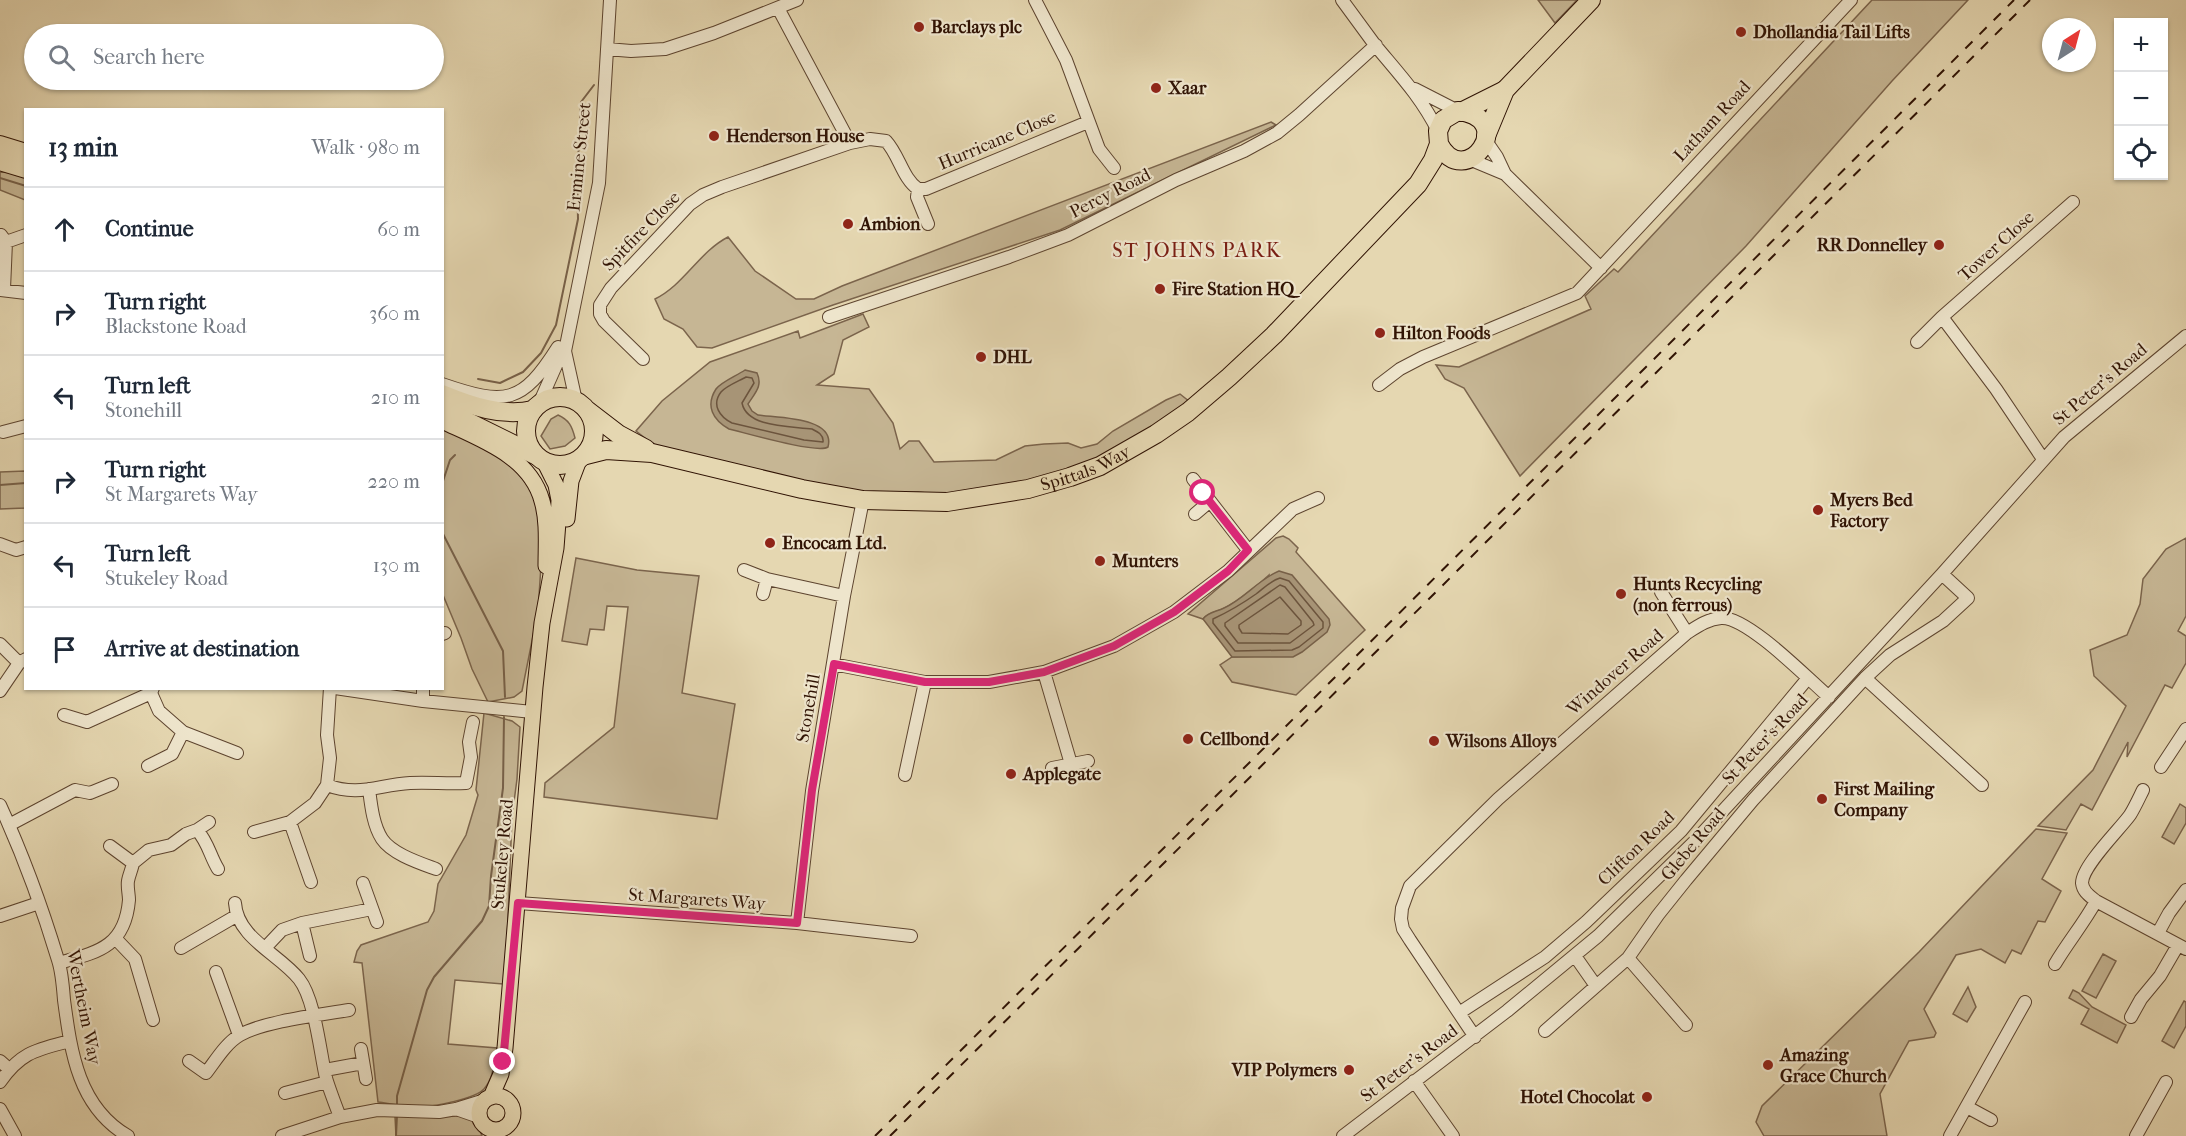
<!DOCTYPE html>
<meta charset="utf-8">
<style>
:root{--surface:#fff;--page:#f6f6f7;--text:#1f2937;--muted:#747a83;--line:#e0e1e3}
body{margin:0;font-family:"IM FELL French Canon",serif;background:var(--page);color:var(--text)}
.controls{position:absolute;right:18px;top:18px;display:grid;overflow:hidden;border-radius:0px;box-shadow:0 2px 4px #0004}
.controls button{width:54px;height:54px;display:grid;place-items:center;padding:0;border:0;border-bottom:2px solid var(--line);background:var(--surface);color:var(--text);font:30px sans-serif}
.compass{position:absolute;left:2042px;top:18px;width:54px;height:54px;border-radius:50%;background:var(--surface);box-shadow:0 2px 4px #0004;rotate:36deg}
.stop{position:absolute;width:18px;height:18px;margin:-14px;border:4px solid #db2777;border-radius:50%;background:#fff}
.stop.end{background:#db2777;border-color:#fff;box-shadow:0 2px 6px #0008}
.list{margin:0;padding:0;list-style:none}
h2{display:flex;justify-content:space-between;align-items:center;height:78px;margin:0;padding:0 24px;font-size:26px}
h2 small{font-size:20px;font-weight:400;color:var(--muted)}
.list li{display:grid;grid-template-columns:39px 1fr auto;gap:18px;align-items:center;box-sizing:border-box;height:84px;padding:0 24px;border-top:2px solid var(--line)}
.list b{display:block;font-size:22px;white-space:nowrap}
.list p{margin:0;font-size:20px;white-space:nowrap;color:var(--muted)}
.list em{font-size:20px;font-style:normal;color:var(--muted)}
.icon{flex:none;width:33px;height:33px;fill:none;stroke:currentColor;stroke-width:2;stroke-linecap:round;stroke-linejoin:round}
.map{position:relative;flex:none;width:2186px;height:1136px;overflow:hidden}
.search{position:absolute;background:var(--surface);box-shadow:0 2px 4px #0004;left:24px;top:24px;width:420px;height:66px;display:flex;align-items:center;gap:15px;box-sizing:border-box;padding:0 21px;border-radius:33px;color:var(--muted);font-size:22px}
.panel{position:absolute;background:var(--surface);box-shadow:0 2px 4px #0004;left:24px;top:108px;width:420px;height:582px;border-radius:0px}
.map>svg:first-child{display:block}
.green{fill:#c6b694;stroke:#7b644c;stroke-width:1.5}
.water{fill:#a79476;stroke:#776048;stroke-width:1.5}
.lines{fill:none;stroke-linecap:round;stroke-linejoin:round}
.shore{stroke:#6c543d;stroke-width:1.5}
.stream{stroke:#776048;stroke-width:2}
.minor-casing{stroke:#5d442f;stroke-width:14}
.major-casing{stroke:#301304;stroke-width:17}
.highway-casing{stroke:#301304;stroke-width:20}
.minor{stroke:#eee5cc;stroke-width:12}
.major{stroke:#e5d7b1;stroke-width:15}
.highway{stroke:#e5d7b1;stroke-width:18}
.rail{stroke:#301304;stroke-width:2;stroke-dasharray:10 10;stroke-linecap:butt}
.route{stroke:#db2777;stroke-width:8}
.poi-dot{fill:#8f2418;stroke:#eee5cc;stroke-width:2}
.labels{text-anchor:middle;stroke-width:4.5;stroke-linejoin:round;paint-order:stroke}
.poi-label{font-size:18px;font-weight:bold;fill:#301304;stroke:#eee5cc;text-anchor:start}
.street-label{font-size:18px;fill:#301304;stroke:#eee5cc}
.neighbourhood-label{font-size:20px;letter-spacing:1.5px;fill:#7a1f14;stroke:#eee5cc}
</style>
<div class="map">
<svg width="2186" height="1136" viewBox="0 0 2186 1136">
<rect width="100%" height="100%" fill="#e5d7b1"/>
<filter id="stains"><feTurbulence type="fractalNoise" baseFrequency=".00333" numOctaves="4"/><feColorMatrix values="0 0 0 0 .2 0 0 0 0 .09 0 0 0 0 .02 0 0 0 .5 -.17"/></filter>
<radialGradient id="worn" r=".72"><stop offset=".6" stop-color="#630" stop-opacity="0"/><stop offset="1" stop-color="#630" stop-opacity=".3"/></radialGradient>
<path class="green" d="M1538,0H1577L1555,23Z
M1872,0H1968L1892,81L1746,246L1520,476L1464,388L1445,379L1436,365L1459,367L1591,309L1585,296L1614,269L1618,272Z
M1271,122L1276,125L1060,230L833,305L712,348L697,347L683,329L664,319L655,299C684,285 699,252 728,237L755,271L796,299H814L842,286Z
M0,172L16,173L25,177V200L0,190Z
M863,314L869,327L843,340L834,374L817,385L869,389L893,423L900,449L909,441H919L934,462L996,460L1025,446L1044,444L1068,443L1081,448L1097,444L1113,431L1166,400L1180,394L1195,406L1156,436L1054,476L953,496L918,492L860,495L654,445L636,431L662,401L710,362L798,331L800,338Z
M558,415C569,420 572,426 575,438L565,446L550,449L541,436L551,419Z
M443,426L506,460L522,476L536,497L543,535L538,611L522,691L514,697L488,702L472,669L461,638L443,595Z
M25,471V508L0,509V472Z
M1283,536L1289,539L1298,548L1296,552L1365,630L1296,695L1232,682L1220,665L1232,657L1262,656L1269,575C1256,587 1241,599 1225,608C1217,612 1208,612 1203,619L1188,614L1276,538Z
M2186,538V616L2178,631L2186,636V663L2172,688L2165,685L2127,757L2128,742L2092,810L2081,804L2066,830L2038,826L2093,770L2126,706L2094,676L2090,650L2127,635L2140,604L2143,579L2166,549Z
M576,558L637,570L699,576L682,693L735,704L717,819L544,797L545,783L614,727L628,607L607,606L604,630L590,629L587,645L562,641Z
M484,713L512,721L520,727L517,779L512,817L506,968L503,984L455,980L448,1044L497,1048C494,1062 494,1078 484,1089C475,1099 435,1106 421,1107C407,1107 392,1104 378,1102L362,963L354,962L357,951L361,945L428,922L434,911L438,884L466,835L478,795L476,790Z
M2180,804L2186,808V823L2174,844L2162,837Z
M2036,829L2067,833L2042,879L2061,891L2045,922L2038,921L2021,954L2012,950L2005,963L1981,949L1956,955L1924,1009L1936,1033L1934,1037L1909,1041L1880,1094L1887,1136H1764L1756,1122L1762,1106L1919,952Z
M2103,954L2116,961L2096,998L2082,991Z
M1968,987L1976,1007L1967,1022L1953,1014Z
M2073,990L2079,993L2092,1007L2126,1025L2117,1043L2081,1024L2089,1009L2069,998Z
M2184,1001L2186,1002V1026L2174,1048L2162,1041Z
M395,1116L421,1117L465,1116L477,1122L482,1136H396Z"/>
<path class="water" d="M745,370L757,373C763,386 755,393 748,404L752,411L758,415C778,418 836,417 828,447C817,454 746,433 729,429C713,420 705,406 716,389C721,382 736,376 745,370Z
M1279,571L1292,575L1329,619L1330,625L1327,632L1302,652L1293,657H1232L1203,619C1208,612 1216,612 1224,608C1244,599 1259,579 1279,571Z"/>
<g class="lines">
<path class="shore" d="M746,377L752,378L754,383L742,403C747,428 791,426 812,429C818,432 824,435 823,442L804,440L732,423C720,417 711,405 721,392C726,386 739,381 746,377Z
M1280,578L1289,581L1323,622V628L1299,647L1292,650L1235,651L1213,623V619C1228,612 1242,604 1256,594C1264,588 1270,581 1280,578Z
M1280,585L1285,587L1313,622L1314,625L1290,643H1238L1225,626V623Z
M1280,597L1301,621V625L1288,634L1242,633L1239,628V625Z"/>
<path class="stream" d="M578,162L581,102L594,85
M0,178L26,186
M478,379L500,383L523,372L541,353L556,325L578,219L577,174
M442,484L450,460L455,455
M0,485L26,483
M442,532L503,651L505,697
M397,1106V1096L427,990L434,977L482,921L489,906L491,876L503,788L504,717
M396,1136L397,1115"/>
<g class="minor-casing">
<path id="minor" d="M1035,0L1066,60L1099,149L1114,168
M1342,0C1353,15 1364,30 1375,45C1399,74 1421,97 1438,131
M778,8L850,143L870,139L886,141C899,155 903,179 918,189L917,197L928,224
M607,49L631,51L665,49L714,33L797,0
M1415,89L1458,111
M1486,141L1497,157L1505,174
M1469,159L1505,174L1601,268
M918,189H926L1088,122
M1,235L6,242L26,235
M4,289L6,242
M0,290L26,293
M829,317L1009,257L1068,235L1176,180L1244,151L1277,133L1299,115L1376,45
M1942,317L1996,389L2043,459
M1917,342L1942,317L2073,202
M565,351L576,401
M643,359L604,321L600,314V305L611,288L690,204L703,195L722,187L850,143
M442,384C506,406 522,404 558,347
M1379,385L1400,369L1423,357L1577,293L1851,0
M539,404L558,361L565,351L599,183L610,0
M3,432L26,426
M1193,479L1248,550
M1195,514L1209,502
M0,544L16,550L26,547
M744,570L767,579L844,596
M1661,592L1687,633
M763,594L767,579
M442,634L445,633
M0,644L19,663
M833,664L925,682H989L1044,672L1114,646L1174,612L1228,571L1293,509L1318,498
M1044,672L1071,764
M1865,678L1982,785
M153,688L151,693L159,711L183,732L237,753
M335,688L423,701L532,712
M423,688V701
M0,691L19,663L26,659
M64,715L87,722L151,693
M148,766L172,754L183,732
M2161,767L2186,729
M1052,768L1088,761
M905,775L925,682
M327,785C358,797 378,785 410,783C429,782 447,784 466,783L471,757L469,742L473,722
M369,789C371,805 373,825 382,839C392,854 420,863 436,869
M2143,790C2139,798 2135,807 2130,815C2120,829 2082,866 2082,883C2083,892 2090,896 2096,901L2186,949
M0,805C23,855 42,907 58,960C62,972 63,987 64,1000C71,1052 78,1107 128,1136
M290,822L311,882
M9,825L75,790L90,793L112,784
M197,830C208,842 210,856 218,869
M254,832L290,822L315,803L327,785L330,758L327,735L330,688
M133,863L149,850L171,845L186,834L197,830L209,822
M363,883L377,922
M235,903C237,938 279,954 299,979C315,999 320,1052 326,1078C330,1091 335,1104 340,1117
M518,903L797,923L911,936
M0,916L39,903
M302,923L310,956
M797,923L812,791L844,596L863,500
M2158,933L2169,913L2186,890
M115,938L135,959L153,1020
M181,948L236,916
M265,948L282,930L302,923L372,909
M1575,956L1596,986
M1628,958L1686,1025
M59,963C98,952 125,947 129,900C129,894 127,887 128,881C129,875 132,869 133,863L110,846
M2055,964C2068,942 2084,923 2096,901
M216,972L239,1035
M1459,1013L1545,957L1586,922L1681,831L1808,678
M2131,1017L2141,999L2160,976L2178,945
M1545,1031L1628,958L1658,915L1686,880L1753,800L1865,678L1890,655L1943,621L1968,598L1942,574
M1475,1037L1410,940L1403,929L1401,919L1402,908L1410,886L1498,799L1687,633C1698,626 1708,619 1721,618C1747,616 1808,679 1829,697
M361,1049L366,1079
M0,1061L9,1069
M189,1061L206,1073C216,1060 226,1043 240,1035C265,1021 320,1015 349,1010
M325,1070L363,1063
M1414,1081L1453,1136
M0,1082C21,1052 36,1050 70,1041
M285,1093L327,1082
M1967,1107L1991,1120
M0,1109L15,1136
M456,1109L479,1117
M282,1136L340,1117L377,1110L439,1112L456,1109L485,1100
M1343,1136L1507,1011L1598,936L1694,842L1942,574L2064,437L2186,336
M1950,1136L2025,1002
M2136,1136L2166,1082"/>
</g>
<g class="major-casing">
<path id="major" d="M442,421C480,439 530,456 542,501C548,521 546,545 546,566
M567,519L571,481L579,460
M479 1113a17 17 0 1 1 34 0a17 17 0 1 1-34 0Z
M491,1097L501,1074L505,1048L535,687L542,623L556,548L558,522L559,500L556,485L545,463"/>
</g>
<g class="highway-casing">
<g id="highway">
<path d="M1461,112L1505,90"/>
<path d="M1486,136L1505,90L1591,0"/>
<path d="M0,145L26,153"/>
<path d="M0,161L26,169"/>
<path d="M442,394C471,406 503,417 533,410"/>
<circle cx="560" cy="431" r="34"/>
<path d="M442,409L535,455"/>
<path d="M588,411L618,434L646,449"/>
<path id="s1" d="M586,455L606,450L652,453L802,489L863,500L947,502L1028,489L1070,477L1100,466L1156,434L1188,412L1229,377L1274,335L1418,184L1433,160L1439,144L1438,131L1443,120L1458,111C1520,118 1465,193 1439,144"/>
</g>
</g>
<use href="#minor" class="minor"/>
<use href="#major" class="major"/>
<use href="#highway" class="highway"/>
<path class="rail" d="M875,1136L2014,0
M890,1136L2030,0"/>
</g>
<g class="lines">
<path class="route" d="M503,1062L518,903L797,923L812,790L834,664L925,682H989L1044,672L1114,646L1174,612L1228,571L1248,550L1203,493"/>
</g>
<g class="poi-dot">
<circle cx="919" cy="27" r="6"/>
<circle cx="1741" cy="32" r="6"/>
<circle cx="1156" cy="88" r="6"/>
<circle cx="714" cy="136" r="6"/>
<circle cx="848" cy="224" r="6"/>
<circle cx="1939" cy="245" r="6"/>
<circle cx="1160" cy="289" r="6"/>
<circle cx="1380" cy="333" r="6"/>
<circle cx="981" cy="357" r="6"/>
<circle cx="1818" cy="510" r="6"/>
<circle cx="770" cy="543" r="6"/>
<circle cx="1100" cy="561" r="6"/>
<circle cx="1621" cy="594" r="6"/>
<circle cx="1188" cy="739" r="6"/>
<circle cx="1434" cy="741" r="6"/>
<circle cx="1011" cy="774" r="6"/>
<circle cx="1822" cy="799" r="6"/>
<circle cx="1768" cy="1065" r="6"/>
<circle cx="1349" cy="1070" r="6"/>
<circle cx="1647" cy="1097" r="6"/>
</g>
<g class="labels">
<g class="poi-label">
<text x="931" y="33">Barclays plc</text>
<text x="1753" y="38">Dhollandia Tail Lifts</text>
<text x="1168" y="94">Xaar</text>
<text x="726" y="142">Henderson House</text>
<text x="860" y="230">Ambion</text>
<text x="1927" y="251" text-anchor="end">RR Donnelley</text>
<text x="1172" y="295">Fire Station HQ</text>
<text x="1392" y="339">Hilton Foods</text>
<text x="993" y="363">DHL</text>
<text x="1830" y="506">Myers Bed<tspan x="1830" dy="21">Factory</tspan></text>
<text x="782" y="549">Encocam Ltd.</text>
<text x="1112" y="567">Munters</text>
<text x="1633" y="590">Hunts Recycling<tspan x="1633" dy="21">(non ferrous)</tspan></text>
<text x="1200" y="745">Cellbond</text>
<text x="1446" y="747">Wilsons Alloys</text>
<text x="1023" y="780">Applegate</text>
<text x="1834" y="795">First Mailing<tspan x="1834" dy="21">Company</tspan></text>
<text x="1780" y="1061">Amazing<tspan x="1780" dy="21">Grace Church</tspan></text>
<text x="1337" y="1076" text-anchor="end">VIP Polymers</text>
<text x="1635" y="1103" text-anchor="end">Hotel Chocolat</text>
</g>
<g class="street-label">
<text transform="translate(1712 121) rotate(-47)" y="6">Latham Road</text>
<text transform="translate(997 140) rotate(-23)" y="6">Hurricane Close</text>
<text transform="translate(579 157) rotate(-84)" y="6">Ermine Street</text>
<text transform="translate(1110 193) rotate(-27)" y="6">Percy Road</text>
<text transform="translate(641 231) rotate(-46)" y="6">Spitfire Close</text>
<text transform="translate(1996 246) rotate(-42)" y="6">Tower Close</text>
<text transform="translate(2100 384) rotate(-40)" y="6">St Peter's Road</text>
<text dy="6" stroke="none"><textPath href="#s1" startOffset="510">Spittals Way</textPath></text>
<text transform="translate(1615 672) rotate(-41)" y="6">Windover Road</text>
<text transform="translate(808 708) rotate(-80)" y="6">Stonehill</text>
<text transform="translate(1765 739) rotate(-47)" y="6">St Peter's Road</text>
<text transform="translate(1693 844) rotate(-50)" y="6">Glebe Road</text>
<text transform="translate(1636 848) rotate(-44)" y="6">Clifton Road</text>
<text transform="translate(502 854) rotate(-85)" y="6">Stukeley Road</text>
<text transform="translate(697 899) rotate(4)" y="6">St Margarets Way</text>
<text transform="translate(84 1007) rotate(79)" y="6">Wertheim Way</text>
<text transform="translate(1409 1063) rotate(-37)" y="6">St Peter's Road</text>
</g>
<g class="neighbourhood-label">
<text x="1197" y="257">ST JOHNS PARK</text>
</g>
</g>
<rect width="100%" height="100%" filter="url(#stains)"/>
<rect width="100%" height="100%" fill="url(#worn)"/>
</svg>
<div class="controls">
<button>+</button>
<button>−</button>
<button><svg class="icon" aria-label="locate" viewBox="0 0 24 24"><circle cx="12" cy="12" r="6"/><path d="M12 2v4M12 18v4M2 12h4M18 12h4"/></svg></button>
</div>
<svg class="compass" viewBox="-18 -18 36 36"><path d="M0-13l5 13h-10z" fill="#e53935"/><path d="M0 13l5-13h-10z" fill="#747a83"/></svg>
<div class="stop" style="left:1203px;top:493px"></div>
<div class="stop end" style="left:503px;top:1062px"></div>
<div class="search"><svg class="icon" aria-label="search" viewBox="0 0 24 24"><circle cx="10" cy="10" r="6"/><path d="M15 15l6 6"/></svg>Search here</div>
<section class="panel">
<h2>13 min<small>Walk · 980 m</small></h2>
<ul class="list">
<li><svg class="icon" aria-label="ahead" viewBox="0 0 24 24"><path d="M12 20V5M6 11l6-6 6 6"/></svg><div><b>Continue</b></div><em>60 m</em></li>
<li><svg class="icon" aria-label="right" viewBox="0 0 24 24"><path d="M7 20v-9h11M14 6l5 5-5 5"/></svg><div><b>Turn right</b><p>Blackstone Road</p></div><em>360 m</em></li>
<li><svg class="icon" aria-label="left" viewBox="0 0 24 24"><path d="M17 20v-9H6M10 6l-5 5 5 5"/></svg><div><b>Turn left</b><p>Stonehill</p></div><em>210 m</em></li>
<li><svg class="icon" aria-label="right" viewBox="0 0 24 24"><path d="M7 20v-9h11M14 6l5 5-5 5"/></svg><div><b>Turn right</b><p>St Margarets Way</p></div><em>220 m</em></li>
<li><svg class="icon" aria-label="left" viewBox="0 0 24 24"><path d="M17 20v-9H6M10 6l-5 5 5 5"/></svg><div><b>Turn left</b><p>Stukeley Road</p></div><em>130 m</em></li>
<li><svg class="icon" aria-label="arrive" viewBox="0 0 24 24"><path d="M6 21V4h12l-3 4 3 4H6"/></svg><div><b>Arrive at destination</b></div></li>
</ul>
</section>
</div>
